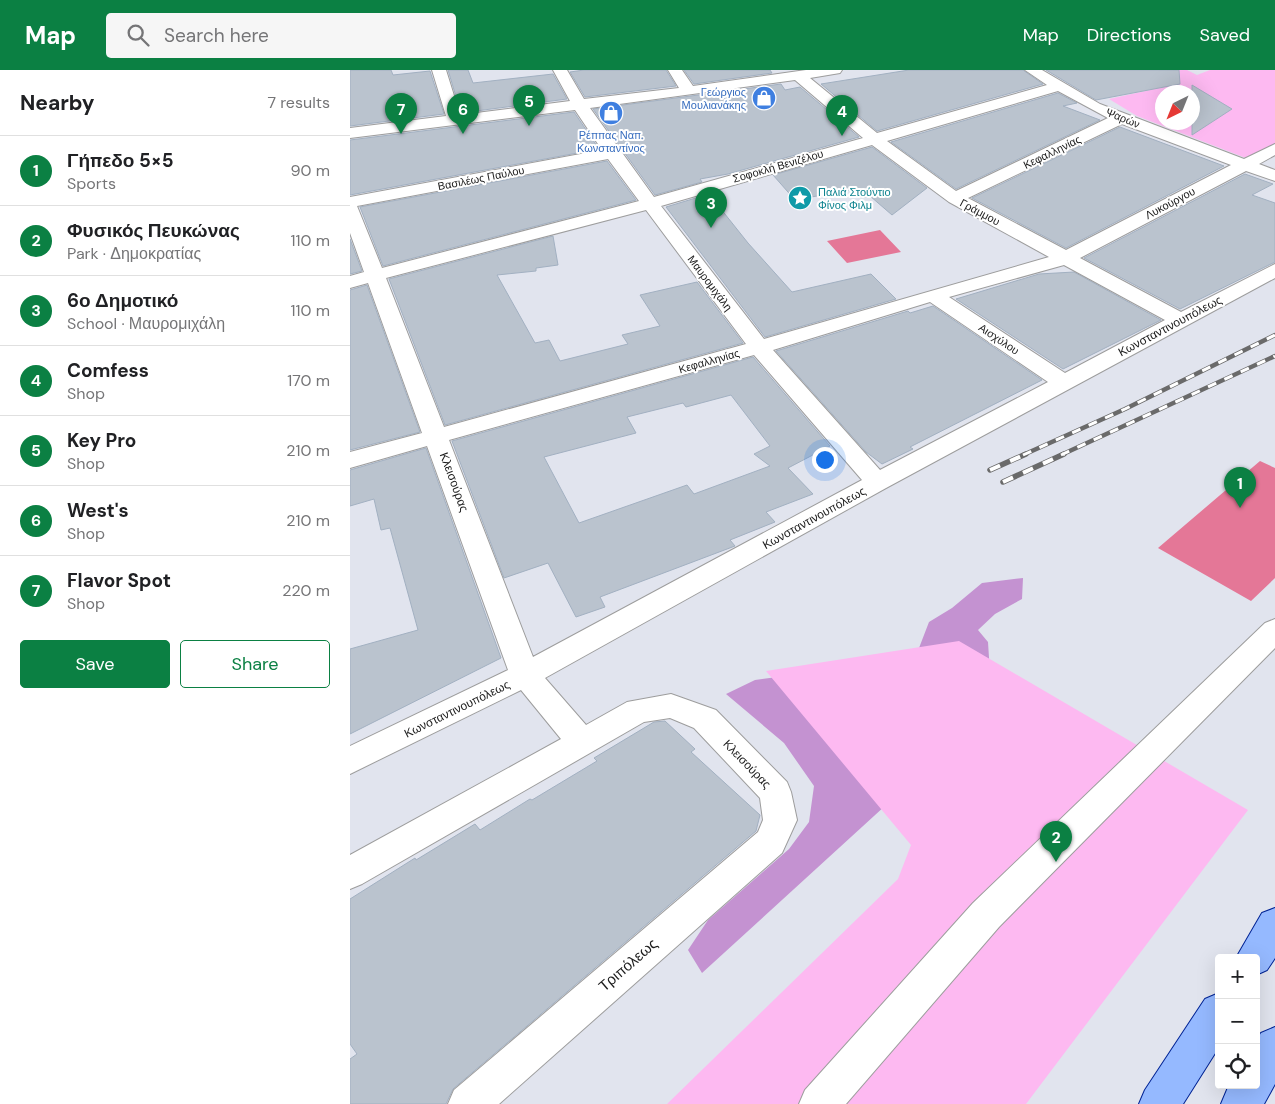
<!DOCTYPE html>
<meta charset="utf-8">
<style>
:root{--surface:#fff;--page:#f6f6f6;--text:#202124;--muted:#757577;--line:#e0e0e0;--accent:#0b8043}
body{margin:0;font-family:"DM Sans",sans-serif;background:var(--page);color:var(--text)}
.controls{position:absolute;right:15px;bottom:15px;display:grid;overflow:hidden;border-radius:5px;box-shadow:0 5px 20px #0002}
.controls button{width:45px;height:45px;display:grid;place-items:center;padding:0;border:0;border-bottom:1px solid var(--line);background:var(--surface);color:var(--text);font:25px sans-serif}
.compass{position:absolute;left:805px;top:15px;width:45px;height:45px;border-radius:50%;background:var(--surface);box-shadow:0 5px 20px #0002;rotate:223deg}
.you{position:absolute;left:474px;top:389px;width:18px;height:18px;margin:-12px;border:4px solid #fff;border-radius:50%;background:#1a73e8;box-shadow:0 0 0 8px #1a73e833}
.badge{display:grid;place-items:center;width:32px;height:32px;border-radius:50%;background:var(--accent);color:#fff;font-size:16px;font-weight:700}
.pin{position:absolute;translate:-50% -41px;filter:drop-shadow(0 1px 2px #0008)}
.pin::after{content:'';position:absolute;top:26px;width:18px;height:15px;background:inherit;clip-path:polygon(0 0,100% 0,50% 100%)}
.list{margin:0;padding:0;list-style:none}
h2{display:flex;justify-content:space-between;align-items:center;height:65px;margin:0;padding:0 20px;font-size:21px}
h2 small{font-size:16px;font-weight:400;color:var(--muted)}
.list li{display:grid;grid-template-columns:32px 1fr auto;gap:15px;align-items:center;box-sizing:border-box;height:70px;padding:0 20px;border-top:1px solid var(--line)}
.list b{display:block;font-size:19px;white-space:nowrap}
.list p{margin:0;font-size:16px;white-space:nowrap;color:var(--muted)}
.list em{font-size:16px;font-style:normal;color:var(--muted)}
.actions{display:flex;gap:10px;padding:15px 20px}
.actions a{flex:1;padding:11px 0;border:1px solid var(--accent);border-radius:5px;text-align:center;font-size:18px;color:var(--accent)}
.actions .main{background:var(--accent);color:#fff}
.icon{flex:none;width:28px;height:28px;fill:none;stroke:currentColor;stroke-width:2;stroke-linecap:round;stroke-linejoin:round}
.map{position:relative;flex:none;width:925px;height:1034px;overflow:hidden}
header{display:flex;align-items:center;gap:30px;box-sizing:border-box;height:70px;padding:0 25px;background:var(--accent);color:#fff}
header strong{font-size:24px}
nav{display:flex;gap:28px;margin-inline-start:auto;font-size:18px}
.search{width:350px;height:45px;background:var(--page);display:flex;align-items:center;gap:12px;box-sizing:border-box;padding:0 18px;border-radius:5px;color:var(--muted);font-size:19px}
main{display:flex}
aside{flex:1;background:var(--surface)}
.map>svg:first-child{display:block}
.forest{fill:#c492d1}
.park{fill:#fdb9f1;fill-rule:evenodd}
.pitch{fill:#e47797}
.building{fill:#bac3ce;stroke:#a2b0c1;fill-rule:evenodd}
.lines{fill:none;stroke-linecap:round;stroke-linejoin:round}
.minor-casing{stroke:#9d9d9d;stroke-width:2}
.major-casing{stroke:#002394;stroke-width:2}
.minor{fill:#fff;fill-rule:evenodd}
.major{fill:#95b9ff;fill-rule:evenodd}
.rail-far1-casing{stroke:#6a6a6a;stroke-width:4.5}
.rail-casing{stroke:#6a6a6a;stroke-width:5.5}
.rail-far1{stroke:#fff;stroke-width:3;stroke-dasharray:9;stroke-linecap:butt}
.rail{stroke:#fff;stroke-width:4;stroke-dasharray:11;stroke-linecap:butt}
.labels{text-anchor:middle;stroke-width:4;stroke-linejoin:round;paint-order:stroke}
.far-shop-label{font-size:11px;fill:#366cbe;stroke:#fff;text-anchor:end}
.far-street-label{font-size:11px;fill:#1c1c1c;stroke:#fff}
.far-culture-label{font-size:11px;fill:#0d838f;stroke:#fff;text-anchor:start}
.street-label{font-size:12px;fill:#1c1c1c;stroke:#fff}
.near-street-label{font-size:15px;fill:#1c1c1c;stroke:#fff}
</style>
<header>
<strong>Map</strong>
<div class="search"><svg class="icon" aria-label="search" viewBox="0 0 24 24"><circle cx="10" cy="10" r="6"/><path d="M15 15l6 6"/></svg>Search here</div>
<nav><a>Map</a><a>Directions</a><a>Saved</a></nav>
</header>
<main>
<aside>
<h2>Nearby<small>7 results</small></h2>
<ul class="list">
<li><span class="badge">1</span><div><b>Γήπεδο 5×5</b><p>Sports</p></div><em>90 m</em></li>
<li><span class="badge">2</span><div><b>Φυσικός Πευκώνας</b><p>Park · Δημοκρατίας</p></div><em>110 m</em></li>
<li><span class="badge">3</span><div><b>6ο Δημοτικό</b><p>School · Μαυρομιχάλη</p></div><em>110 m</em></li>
<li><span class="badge">4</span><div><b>Comfess</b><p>Shop</p></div><em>170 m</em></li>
<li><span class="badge">5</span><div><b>Key Pro</b><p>Shop</p></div><em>210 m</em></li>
<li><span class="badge">6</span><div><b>West's</b><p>Shop</p></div><em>210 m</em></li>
<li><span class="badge">7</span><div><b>Flavor Spot</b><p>Shop</p></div><em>220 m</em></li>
</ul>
<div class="actions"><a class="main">Save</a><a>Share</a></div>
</aside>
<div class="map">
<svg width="925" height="1034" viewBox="0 0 925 1034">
<rect width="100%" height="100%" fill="#e1e4ee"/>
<path class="forest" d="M673,508L672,529L645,544L628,560L638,572L641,619L616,662L352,903L338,880L358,850L439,779L459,752L464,716L434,673L376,624L405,610L465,602L569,578L579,552L602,538L632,513Z"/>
<path class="park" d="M764,0H837L847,5L860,0H925V78L901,90L787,46L759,29L800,20ZM812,22H842V52H812Z
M609,571L898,740L676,1034H317L548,809L561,775L416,601Z"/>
<path class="pitch" d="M530,160L551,182L497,193L477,171Z
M910,391L925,398V508L901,531L808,478Z"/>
<path class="building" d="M0,0H41L43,5L80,1L94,44L0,56Z
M98,0H118L123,13L203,4L217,29L111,43Z
M234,0H316L326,16L235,27L220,2Z
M334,0H420L422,3L344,14Z
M559,0H673L693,14L527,61L471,14Z
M696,0H829L830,14L746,30Z
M431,14L435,20L450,17L509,67L378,104L350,109L352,112L305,125L243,39Z
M842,15L882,39L842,65Z
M708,23L727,33L713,36L750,50L606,119L541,72Z
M224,42L249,79L0,125V70Z
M770,57L874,96L716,178L622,128Z
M522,77L577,118L542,145L520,126L514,127L505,119L445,130L423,105Z
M257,91L286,130L33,196L10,137Z
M895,104L923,114L902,125L925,133V192L830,239L734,188Z
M359,124L398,173L442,222L521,204L546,229L415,267L316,137Z
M203,166L208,195L186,198V201L147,205L185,273L199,270L210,291L278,274L272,265L310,256L290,225L347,212L393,273L95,355L39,209Z
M0,169L12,201L0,204Z
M724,202L811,250L713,299L606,229L689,204Z
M17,215L70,362L0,380V220Z
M583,236L692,310L560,377L563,379L532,394L516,382L426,281L558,241L560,243Z
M403,287L480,376L438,398L463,424L416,442L425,452L380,470L385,476L250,527L255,537L226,547L198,493L154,508L102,371ZM381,325L420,376L404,384L420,396L344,424L337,415L229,453L194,387L286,363L277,347L333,333L336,337Z
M76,378L151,588L0,664V579L68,560L40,458L31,460L24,429L0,436V400Z
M315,651L345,679L341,682L410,745L406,761L103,1019L96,1034H0V989L7,984L0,974V829L65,788L66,790L125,754L130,760L180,729L182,730L247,691L244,688L304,652Z"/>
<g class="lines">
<g class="minor-casing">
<path id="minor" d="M82,0H96L110,45L220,31L203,0H217L234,29L329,18L318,0H332L343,16L456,0H492L490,3L460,8L527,63L697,15L675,0H692L750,34L894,89L925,74V85L909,94L925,100V111L896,101L730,188L831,242L925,194V208L536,418L195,608L236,655L277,632L321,624L366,640L437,712L441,722L447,750L432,783L149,1034H98L104,1020L408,762L413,750L410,728L344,658L320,648L294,652L12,814L0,819V785L211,669L171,620L0,704V676L158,600L77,376L0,398V382L72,363L18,213L0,218V206L14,202L0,163V127L252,80L225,40L0,68V58L96,46ZM445,10L513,68L304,127L240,38ZM708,21L758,48L606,121L537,71ZM772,54L881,95L716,180L618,128ZM522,75L599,132L699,187L414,269L311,136ZM258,89L289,131L32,198L7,136ZM296,140L396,274L94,357L36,208ZM714,195L815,250L715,303L599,227ZM580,232L698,312L530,400L423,280ZM404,285L512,410L183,587L99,370Z
M925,549V578L649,857L496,1034H449L455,1020L623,833L915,553Z"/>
</g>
<g class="major-casing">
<path id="major" d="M925,838V888L917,900L906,905V888H886L912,843Z
M869,923V977L833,1034H789L795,1020L855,929Z
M925,957V1014L914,1034H871L879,1015H906V971L911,963Z"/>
</g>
<use href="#minor" class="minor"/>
<use href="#major" class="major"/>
<g class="rail-far1-casing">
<path id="rail-far1" d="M673,385L775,339L925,265
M711,385L925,286"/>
</g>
<g class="rail-casing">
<path id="rail" d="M640,400L676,384
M653,412L714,384"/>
</g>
<use href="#rail-far1" class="rail-far1"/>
<use href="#rail" class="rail"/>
</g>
<defs>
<g id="shop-disc" transform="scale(1.25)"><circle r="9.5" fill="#3f7fe0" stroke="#fff"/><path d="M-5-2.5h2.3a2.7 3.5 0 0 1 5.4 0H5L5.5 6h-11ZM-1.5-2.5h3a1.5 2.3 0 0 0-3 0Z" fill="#fff"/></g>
<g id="sight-disc" transform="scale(1.25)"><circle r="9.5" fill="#0f9aa8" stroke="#fff"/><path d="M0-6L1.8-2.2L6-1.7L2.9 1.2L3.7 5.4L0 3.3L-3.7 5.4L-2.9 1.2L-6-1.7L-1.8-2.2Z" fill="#fff"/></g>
</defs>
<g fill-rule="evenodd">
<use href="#shop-disc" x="414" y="28"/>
<use href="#shop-disc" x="261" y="43"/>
<use href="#sight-disc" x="450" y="128"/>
</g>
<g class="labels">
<g class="far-shop-label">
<text x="396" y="26">Γεώργιος<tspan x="396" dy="13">Μουλιανάκης</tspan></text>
<text x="261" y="69" text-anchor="middle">Ρέππας Ναπ.<tspan x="261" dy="13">Κωνσταντίνος</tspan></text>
</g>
<g class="far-street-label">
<text transform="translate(773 48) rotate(22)" y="4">Ψαρών</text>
<text transform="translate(702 82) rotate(-26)" y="4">Κεφαλληνίας</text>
<text transform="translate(428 96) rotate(-16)" y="4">Σοφοκλή Βενιζέλου</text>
<text transform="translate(131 108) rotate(-11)" y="4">Βασιλέως Παύλου</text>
<text transform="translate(820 133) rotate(-28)" y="4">Λυκούργου</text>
<text transform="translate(630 142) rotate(28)" y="4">Γράμμου</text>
<text transform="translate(360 213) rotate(53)" y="4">Μαυρομιχάλη</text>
<text transform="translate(649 269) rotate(34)" y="4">Αισχύλου</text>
<text transform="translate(359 291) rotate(-16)" y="4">Κεφαλληνίας</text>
</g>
<g class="far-culture-label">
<text x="468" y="126">Παλιά Στούντιο<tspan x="468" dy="13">Φίνος Φιλμ</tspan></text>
</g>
<g class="street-label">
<text transform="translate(820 256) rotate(-28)" y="4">Κωνσταντινουπόλεως</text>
<text transform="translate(104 412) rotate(70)" y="4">Κλεισούρας</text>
<text transform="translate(464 448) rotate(-29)" y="4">Κωνσταντινουπόλεως</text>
<text transform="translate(107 639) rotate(-26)" y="4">Κωνσταντινουπόλεως</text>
<text transform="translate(397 694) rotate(46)" y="4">Κλεισούρας</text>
</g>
<g class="near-street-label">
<text transform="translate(278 895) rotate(-41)" y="5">Τριπόλεως</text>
</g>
</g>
</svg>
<div class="controls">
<button>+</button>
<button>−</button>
<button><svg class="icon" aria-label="locate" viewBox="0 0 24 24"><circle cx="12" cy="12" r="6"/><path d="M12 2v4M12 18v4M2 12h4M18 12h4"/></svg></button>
</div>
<svg class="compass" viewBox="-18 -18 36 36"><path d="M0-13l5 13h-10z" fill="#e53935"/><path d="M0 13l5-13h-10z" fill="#757577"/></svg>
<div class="you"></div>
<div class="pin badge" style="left:890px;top:438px">1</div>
<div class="pin badge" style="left:706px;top:792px">2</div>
<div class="pin badge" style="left:361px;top:158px">3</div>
<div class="pin badge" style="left:492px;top:66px">4</div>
<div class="pin badge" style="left:179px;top:56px">5</div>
<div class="pin badge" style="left:113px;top:64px">6</div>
<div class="pin badge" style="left:51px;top:64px">7</div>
</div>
</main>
